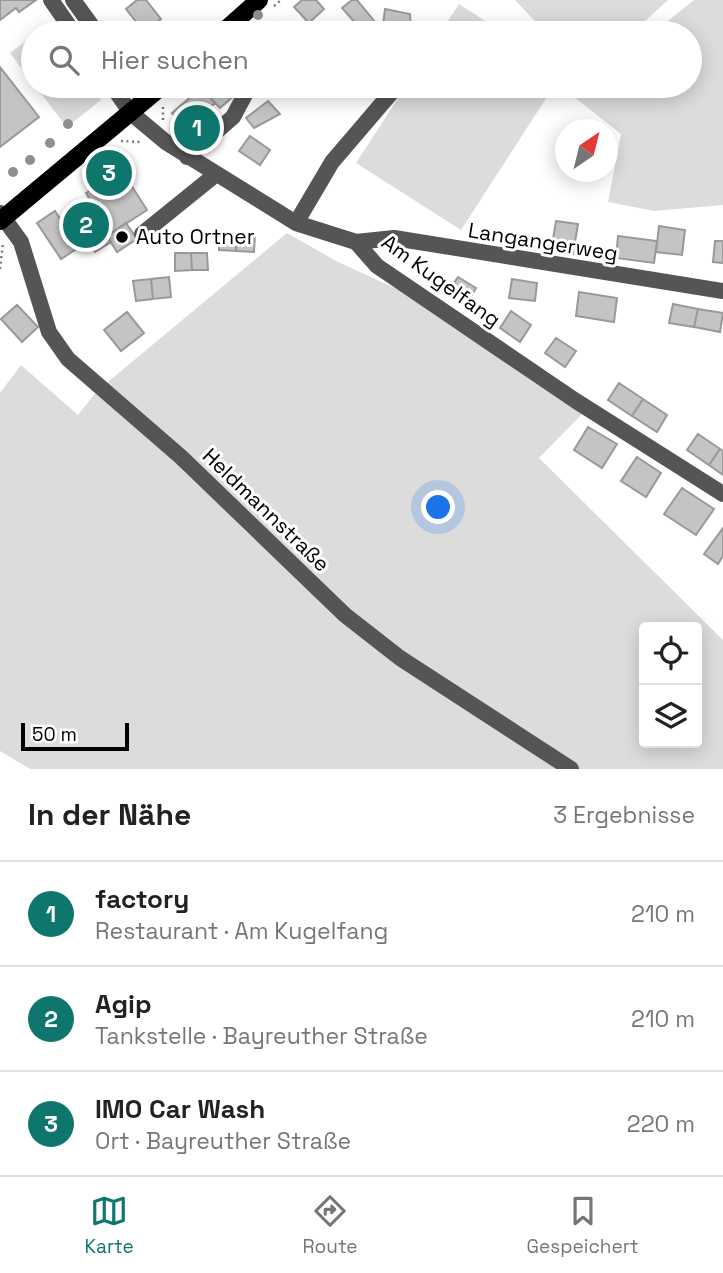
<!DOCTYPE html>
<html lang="de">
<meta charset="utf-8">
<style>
:root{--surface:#fff;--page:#f6f6f6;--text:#222;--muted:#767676;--line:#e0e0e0;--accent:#0f766e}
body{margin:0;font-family:"Space Grotesk",sans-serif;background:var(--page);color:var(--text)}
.controls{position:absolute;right:21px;bottom:21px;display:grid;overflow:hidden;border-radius:7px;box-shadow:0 4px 18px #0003}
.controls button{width:63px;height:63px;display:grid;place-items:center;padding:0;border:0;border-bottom:2px solid var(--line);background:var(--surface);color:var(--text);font:35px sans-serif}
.compass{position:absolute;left:555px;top:119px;width:63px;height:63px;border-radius:50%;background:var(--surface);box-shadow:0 4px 18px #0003;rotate:35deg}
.scale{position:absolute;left:21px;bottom:18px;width:108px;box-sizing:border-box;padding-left:7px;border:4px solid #000;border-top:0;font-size:19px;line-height:24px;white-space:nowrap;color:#000;-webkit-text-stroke:5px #fff;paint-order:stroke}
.you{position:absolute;left:439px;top:508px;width:24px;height:24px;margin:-18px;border:5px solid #fff;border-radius:50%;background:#1a73e8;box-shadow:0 0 0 10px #1a73e833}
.badge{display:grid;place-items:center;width:46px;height:46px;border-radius:50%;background:var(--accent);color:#fff;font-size:23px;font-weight:700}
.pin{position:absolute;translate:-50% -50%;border:4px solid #fff;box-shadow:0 2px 7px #0006}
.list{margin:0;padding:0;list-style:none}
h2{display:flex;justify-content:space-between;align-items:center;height:91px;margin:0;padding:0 28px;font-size:30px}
h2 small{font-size:23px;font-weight:400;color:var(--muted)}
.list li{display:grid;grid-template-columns:46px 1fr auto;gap:21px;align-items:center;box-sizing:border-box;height:105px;padding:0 28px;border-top:2px solid var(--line)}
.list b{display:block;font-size:26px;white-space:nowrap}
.list p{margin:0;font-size:23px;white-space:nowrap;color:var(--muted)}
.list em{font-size:23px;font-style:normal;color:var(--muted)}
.icon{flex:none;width:38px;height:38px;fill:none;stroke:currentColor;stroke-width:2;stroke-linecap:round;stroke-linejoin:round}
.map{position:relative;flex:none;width:723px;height:769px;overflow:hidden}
.search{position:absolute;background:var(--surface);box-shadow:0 4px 18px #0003;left:21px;right:21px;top:21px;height:77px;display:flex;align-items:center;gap:18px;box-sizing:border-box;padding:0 24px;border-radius:38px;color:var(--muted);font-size:26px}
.sheet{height:406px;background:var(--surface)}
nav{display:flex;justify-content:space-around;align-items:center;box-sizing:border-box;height:98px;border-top:2px solid var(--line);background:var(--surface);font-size:19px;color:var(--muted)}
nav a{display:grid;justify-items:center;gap:4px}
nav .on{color:var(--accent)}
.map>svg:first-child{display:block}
.green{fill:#dcdcdc;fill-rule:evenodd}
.building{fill:#c4c4c4;stroke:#999;stroke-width:2}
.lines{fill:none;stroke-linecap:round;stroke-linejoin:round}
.path{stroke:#777;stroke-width:2.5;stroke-dasharray:2 3.5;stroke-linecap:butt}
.minor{stroke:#555;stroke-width:16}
.major{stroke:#000;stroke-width:18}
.tree{fill:#8f8f8f}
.poi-dot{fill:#000;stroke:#fff;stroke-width:2.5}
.labels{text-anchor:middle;stroke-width:6;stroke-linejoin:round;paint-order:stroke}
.poi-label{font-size:21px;fill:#000;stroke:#fff;text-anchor:start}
.street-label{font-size:21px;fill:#000;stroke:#fff}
</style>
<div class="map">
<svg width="723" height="769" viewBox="0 0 723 769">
<rect width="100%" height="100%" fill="#fff"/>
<path class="green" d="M515,0H668L632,33H546Z
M694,0H723V205L654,211L608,202L621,134L574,97L588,86H690V33H653Z
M459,4L504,33H440Z
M33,36V84L10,53Z
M35,86H90L101,100L67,127Z
M406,86H554L461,230L356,163Z
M287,233L338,262L397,289L583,413L539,458L723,640V769H30L0,751V393L21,365L78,415L97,391ZM644,627H697V743H644Z"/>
<path class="building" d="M0,0H36L19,12L16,8L0,20Z
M137,0H146L161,19L144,32L126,9Z
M302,0H316L324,9L309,23L294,7Z
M352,0H357L376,23L364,33L342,8Z
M385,9L410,14L411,33H382Z
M279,22L289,33H265Z
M0,67L39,117L0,147Z
M204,86H244V87L220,108L201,88Z
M346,86H371L351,96Z
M201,88L215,103L186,128L172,113Z
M268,101L280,114L254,128L246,118Z
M197,118L207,125L197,138L186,130Z
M250,136L270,150L260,165L239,151Z
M117,163L122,171L101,183L97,176Z
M122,171L147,210L107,236L111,242L95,252L69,214L90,200L86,193Z
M55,211L61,220L69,214L84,236L75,243L78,248L61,259L37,223Z
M556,221L578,224L573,254L551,251Z
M126,223L137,239L117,252L107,236Z
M659,226L685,230L682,255L656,252Z
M219,233L237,234L236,251L219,250Z
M237,234L255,235L254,252L236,251Z
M618,236L657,241L654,263L616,258Z
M715,241H723V263L713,262Z
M175,253H191L192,270L175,271Z
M191,253H207L208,270H192Z
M169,277L171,297L153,299L151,279Z
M458,277L476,288L465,306L447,293Z
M151,279L153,299L136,301L133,281Z
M512,279L537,283L535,301L509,298Z
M579,292L617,298L614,322L576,316Z
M673,304L698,309L694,327L669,323Z
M17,305L38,327L22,342L1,319Z
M698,309L723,313L720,332L694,327Z
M511,311L531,325L520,342L500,328Z
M127,312L144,333L121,351L104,330Z
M556,338L576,351L565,367L545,353Z
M619,383L643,399L632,416L608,400Z
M643,399L667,415L657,432L632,416Z
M588,427L617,444L602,468L574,450Z
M698,434L720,449L709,465L687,450Z
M720,449L723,451V475L709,465Z
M637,457L661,473L646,497L621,481Z
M682,488L714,509L696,535L664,514Z
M723,528V556L718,564L704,554Z"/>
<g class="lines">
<path class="path" d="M274,6L281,0
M163,107V121
M121,141L141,142
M0,269L3,243"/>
<path class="minor" d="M51,0L74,33
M73,0L97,33
M112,86L131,113L167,143L296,223L356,242L377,266L576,401L723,494
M137,86L147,100
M187,157L233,117L249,87
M0,213L21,242L49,332L68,359L181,457L345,615L400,658L571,769
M296,223L332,162L397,86
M142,234L215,175
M356,242L394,238L723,291"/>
<path class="major" d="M222,33L259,0
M0,221L162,86"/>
</g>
<g class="tree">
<circle cx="258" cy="15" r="5"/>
<circle cx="68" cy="124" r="5"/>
<circle cx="50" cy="143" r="5"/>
<circle cx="30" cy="160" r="5"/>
<circle cx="13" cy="172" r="5"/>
</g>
<circle class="poi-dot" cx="122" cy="237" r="7"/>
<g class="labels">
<g class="poi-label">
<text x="136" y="244">Auto Ortner</text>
</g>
<g class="street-label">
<text transform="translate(543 242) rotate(9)" y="7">Langangerweg</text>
<text transform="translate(441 281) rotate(36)" y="7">Am Kugelfang</text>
<text transform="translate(266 510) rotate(44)" y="7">Heldmannstraße</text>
</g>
</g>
</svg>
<div class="controls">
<button><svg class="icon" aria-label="locate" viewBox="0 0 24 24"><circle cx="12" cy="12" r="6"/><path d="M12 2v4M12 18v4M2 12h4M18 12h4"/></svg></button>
<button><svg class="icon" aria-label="layers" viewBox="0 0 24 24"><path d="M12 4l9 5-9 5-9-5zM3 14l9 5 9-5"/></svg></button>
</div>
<svg class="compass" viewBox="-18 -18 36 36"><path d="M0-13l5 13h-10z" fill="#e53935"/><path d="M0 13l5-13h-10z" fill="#767676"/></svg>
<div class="scale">50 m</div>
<div class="you"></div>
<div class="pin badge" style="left:197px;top:128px">1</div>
<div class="pin badge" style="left:86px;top:225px">2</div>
<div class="pin badge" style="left:109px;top:173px">3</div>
<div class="search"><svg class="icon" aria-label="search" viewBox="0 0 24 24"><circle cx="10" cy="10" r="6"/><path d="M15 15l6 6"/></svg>Hier suchen</div>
</div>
<section class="sheet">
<h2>In der Nähe<small>3 Ergebnisse</small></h2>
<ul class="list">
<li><span class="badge">1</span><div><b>factory</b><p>Restaurant · Am Kugelfang</p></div><em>210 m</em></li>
<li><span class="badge">2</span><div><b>Agip</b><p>Tankstelle · Bayreuther Straße</p></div><em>210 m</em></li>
<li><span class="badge">3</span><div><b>IMO Car Wash</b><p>Ort · Bayreuther Straße</p></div><em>220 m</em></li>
</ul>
</section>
<nav>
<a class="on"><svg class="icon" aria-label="map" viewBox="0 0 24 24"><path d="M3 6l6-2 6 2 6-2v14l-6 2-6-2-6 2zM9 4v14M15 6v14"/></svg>Karte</a>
<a><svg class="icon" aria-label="directions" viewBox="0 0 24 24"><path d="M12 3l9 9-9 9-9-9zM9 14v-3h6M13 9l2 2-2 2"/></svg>Route</a>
<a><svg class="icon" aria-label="saved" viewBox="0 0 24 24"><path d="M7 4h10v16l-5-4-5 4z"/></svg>Gespeichert</a>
</nav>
